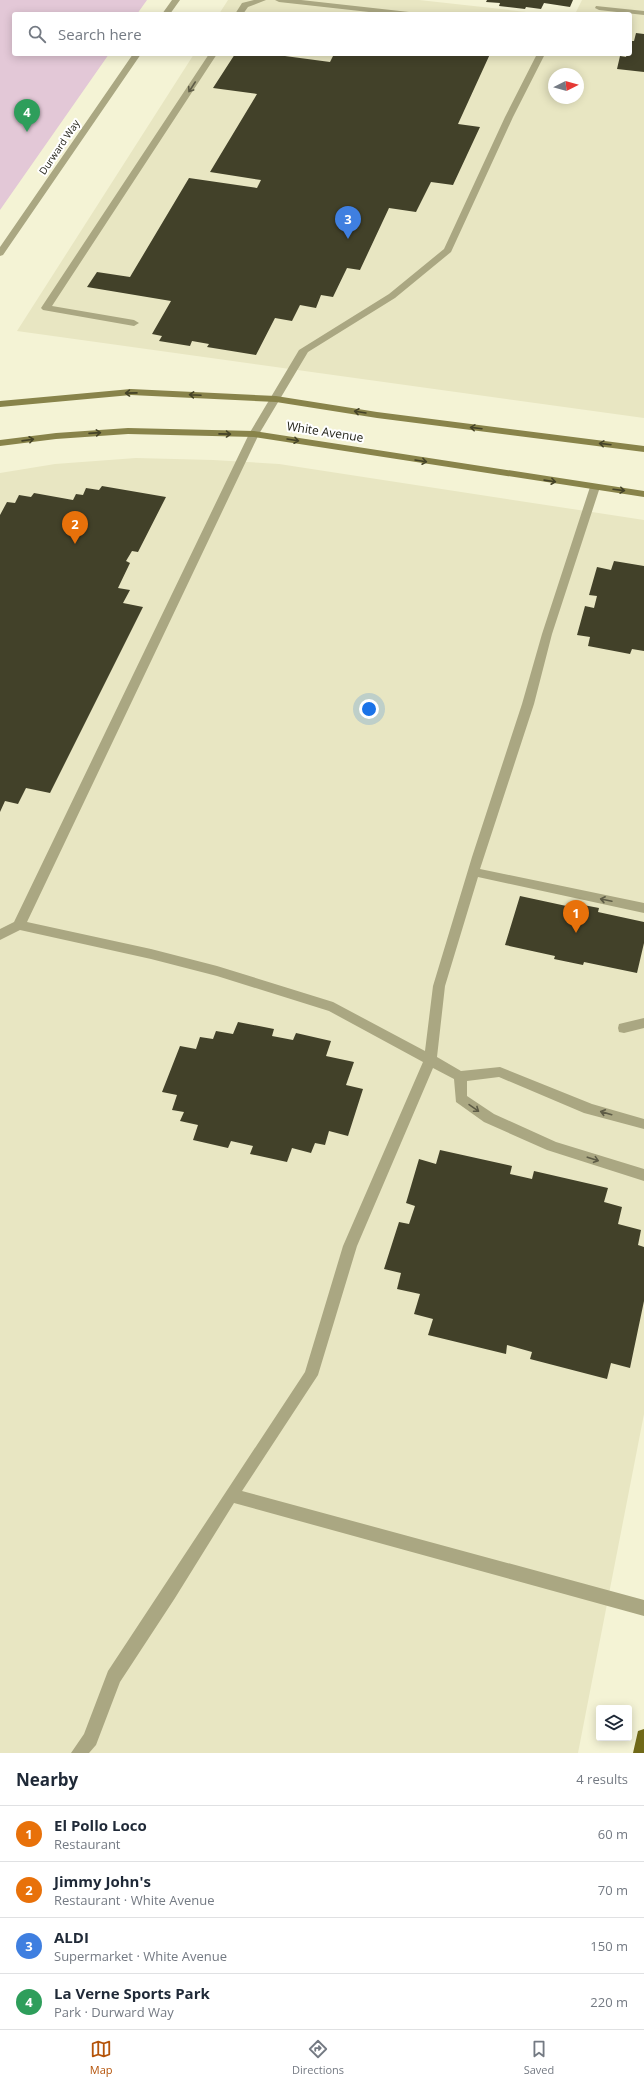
<!DOCTYPE html>
<meta charset="utf-8">
<style>
:root{--surface:#fff;--page:#f2f2f3;--text:#1f2937;--muted:#747a83;--line:#e0e1e3;--accent:#b45309}
body{margin:0;font-family:"Open Sans",sans-serif;background:var(--page);color:var(--text)}
.controls{position:absolute;right:12px;bottom:12px;display:grid;overflow:hidden;border-radius:4px;box-shadow:0 2px 10px #0003}
.controls button{width:36px;height:36px;display:grid;place-items:center;padding:0;border:0;border-bottom:1px solid var(--line);background:var(--surface);color:var(--text);font:20px sans-serif}
.compass{position:absolute;left:548px;top:68px;width:36px;height:36px;border-radius:50%;background:var(--surface);box-shadow:0 2px 10px #0003;rotate:84deg}
.you{position:absolute;left:369px;top:709px;width:14px;height:14px;margin:-10px;border:3px solid #fff;border-radius:50%;background:#1a73e8;box-shadow:0 0 0 6px #1a73e833}
.badge{display:grid;place-items:center;width:26px;height:26px;border-radius:50%;background:var(--accent);color:#fff;font-size:13px;font-weight:700}
.pin{position:absolute;translate:-50% -33px;filter:drop-shadow(0 1px 2px #0008)}
.pin::after{content:'';position:absolute;top:21px;width:14px;height:12px;background:inherit;clip-path:polygon(0 0,100% 0,50% 100%)}
.list{margin:0;padding:0;list-style:none}
h2{display:flex;justify-content:space-between;align-items:center;height:52px;margin:0;padding:0 16px;font-size:17px}
h2 small{font-size:13px;font-weight:400;color:var(--muted)}
.list li{display:grid;grid-template-columns:26px 1fr auto;gap:12px;align-items:center;box-sizing:border-box;height:56px;padding:0 16px;border-top:1px solid var(--line)}
.list b{display:block;font-size:15px;white-space:nowrap}
.list p{margin:0;font-size:13px;white-space:nowrap;color:var(--muted)}
.list em{font-size:13px;font-style:normal;color:var(--muted)}
.icon{flex:none;width:22px;height:22px;fill:none;stroke:currentColor;stroke-width:2;stroke-linecap:round;stroke-linejoin:round}
.map{position:relative;flex:none;width:644px;height:1753px;overflow:hidden}
.search{position:absolute;background:var(--surface);box-shadow:0 2px 10px #0003;left:12px;right:12px;top:12px;height:44px;display:flex;align-items:center;gap:10px;box-sizing:border-box;padding:0 14px;border-radius:4px;color:var(--muted);font-size:15px}
.sheet{height:276px;background:var(--surface)}
nav{display:flex;justify-content:space-around;align-items:center;box-sizing:border-box;height:56px;border-top:1px solid var(--line);background:var(--surface);font-size:11px;color:var(--muted)}
nav a{display:grid;justify-items:center;gap:2px}
nav .on{color:var(--accent)}
.map>svg:first-child{display:block}
.built{fill:#e8e6c2;fill-rule:evenodd}
.green{fill:#e3c8d7}
.building{fill:#424129}
.lines{fill:none;stroke-linecap:round;stroke-linejoin:round}
.lane{fill:#aaa782;fill-rule:evenodd}
.street{fill:#aaa782;fill-rule:evenodd}
.secondary{fill:#88834a;fill-rule:evenodd}
.primary{fill:#706918;fill-rule:evenodd}
.oneway{stroke:#5e5c46}
.oneway2{stroke:#444227}
.labels{text-anchor:middle;stroke-width:4;stroke-linejoin:round;paint-order:stroke}
.far-street-label{font-size:10px;fill:#1f1f14;stroke:#fff}
.street-label{font-size:12px;fill:#1f1f14;stroke:#fff}
</style>
<div class="map">
<svg width="644" height="1753" viewBox="0 0 644 1753">
<rect width="100%" height="100%" fill="#f4f3d5"/>
<path class="built" d="M228,0H419L545,14H219Z
M582,0H644V418L17,331L194,54H630V14H575ZM554,74H578V98H554Z
M136,458L213,460L279,464L644,520V1414L578,1753H0V473L55,464Z"/>
<path class="green" d="M0,0H147L137,14H14V54H109L0,210Z"/>
<path class="building" d="M487,0H573L570,7L544,3L541,9L526,7L525,9L499,6L500,3L486,2Z
M636,33L644,34V72L617,69L620,56L626,57L627,54H630L631,41H634Z
M235,54H270L330,62L334,54H490L458,124L480,127L453,185L431,182L416,212L389,208L360,270L347,268L333,297L321,295L316,308L300,305L292,321L275,318L256,355L207,347L209,344L192,341L190,346L159,341L162,336L152,334L171,301L87,287L97,272L130,277L189,178L257,188L261,180L210,172L257,94L213,88Z
M102,486L166,497L138,552L132,551L126,561L130,563L118,588L130,590L123,603L143,607L50,793L26,788L18,804L5,801L0,812V515L7,502L15,503L19,495L31,497L34,493L73,500L76,494L83,495L86,488L99,490Z
M614,561L644,566V651L632,649L630,654L588,646L590,637L577,635L585,606L594,608L597,596L589,595L597,567L611,570Z
M520,896L571,907L573,903L599,908L598,912L644,922V943L637,973L584,962L583,965L554,959L555,956L505,945Z
M238,1022L274,1029L272,1036L293,1040L296,1033L331,1041L326,1056L354,1062L346,1085L363,1089L348,1136L329,1131L325,1145L315,1143L311,1153L292,1148L287,1162L250,1154L253,1146L231,1141L228,1148L193,1140L198,1125L180,1121L184,1112L172,1110L177,1095L162,1092L180,1046L196,1049L200,1037L213,1039L216,1031L233,1034Z
M440,1150L512,1166L510,1174L532,1179L534,1171L608,1188L604,1202L622,1207L618,1224L641,1230L638,1245L644,1247V1301L630,1368L611,1363L607,1379L530,1359L532,1352L507,1345L506,1354L428,1335L433,1319L414,1314L420,1294L397,1289L401,1273L384,1269L399,1222L409,1224L415,1206L406,1203L419,1159L436,1164Z"/>
<g class="lines">
<path class="lane" d="M254,0H266L248,7L243,14H235L242,3Z
M275,0H301L409,12L413,14H387L279,2Z
M596,6L644,11V15L599,10L595,8Z
M209,54H217L52,306L134,320L139,323L134,326L43,310L41,308Z
M537,54H545L513,117L451,252L395,298L308,352L259,434L27,922L151,949L217,966L333,1002L425,1051L433,986L472,857L522,704L542,634L590,487L595,484L599,485L600,487L552,634L534,704L480,869L644,903V913L478,877L445,986L437,1057L461,1071L500,1067L592,1104L644,1119V1129L584,1113L499,1077L467,1081V1096L494,1114L556,1142L644,1169V1181L547,1150L484,1122L456,1102L454,1079L433,1068L357,1246L318,1375L242,1491L644,1600V1616L234,1503L175,1598L120,1682L96,1745L89,1753H71L84,1734L108,1671L305,1372L343,1246L423,1062L329,1011L217,976L151,959L20,930L0,940V929L14,922L249,434L299,350L389,294L444,249L505,117Z
M644,1018V1028L624,1033L619,1032L618,1028L619,1024Z"/>
<path class="street" d="M172,0H180L170,14H162Z
M133,54H141L3,255L0,256V247Z"/>
<path class="secondary" d="M131,389L276,396L377,412L644,446V452L377,418L276,402L131,395L0,407V401Z
M128,428L254,431L644,491V497L254,437L128,434L56,439L0,446V440L56,433Z"/>
<path class="primary" d="M644,1729V1753H633L638,1731Z"/>
</g>
<defs><path id="oneway-shaft" d="M-6 0H5M1.5-3L5.5 0L1.5 3" fill="none" stroke-width="1.6" stroke-linecap="round" stroke-linejoin="round"/></defs>
<g class="oneway">
<use href="#oneway-shaft" transform="translate(192 87) rotate(123)"/>
<use href="#oneway-shaft" transform="translate(606 900) rotate(-168)"/>
<use href="#oneway-shaft" transform="translate(474 1108) rotate(35)"/>
<use href="#oneway-shaft" transform="translate(606 1113) rotate(-164)"/>
<use href="#oneway-shaft" transform="translate(593 1159) rotate(18)"/>
</g>
<g class="oneway2">
<use href="#oneway-shaft" transform="translate(131 393) rotate(179)"/>
<use href="#oneway-shaft" transform="translate(195 395) rotate(-177)"/>
<use href="#oneway-shaft" transform="translate(360 412) rotate(-171)"/>
<use href="#oneway-shaft" transform="translate(476 428) rotate(-173)"/>
<use href="#oneway-shaft" transform="translate(95 433) rotate(-4)"/>
<use href="#oneway-shaft" transform="translate(225 434) rotate(1)"/>
<use href="#oneway-shaft" transform="translate(28 440) rotate(-8)"/>
<use href="#oneway-shaft" transform="translate(293 440) rotate(9)"/>
<use href="#oneway-shaft" transform="translate(605 444) rotate(-173)"/>
<use href="#oneway-shaft" transform="translate(421 461) rotate(9)"/>
<use href="#oneway-shaft" transform="translate(550 481) rotate(8)"/>
<use href="#oneway-shaft" transform="translate(619 490) rotate(7)"/>
</g>
<g class="labels">
<g class="far-street-label">
<text transform="translate(59 147) rotate(-56)" y="4">Durward Way</text>
</g>
<g class="street-label">
<text transform="translate(325 432) rotate(9)" y="4">White Avenue</text>
</g>
</g>
</svg>
<div class="controls">
<button><svg class="icon" aria-label="layers" viewBox="0 0 24 24"><path d="M12 4l9 5-9 5-9-5zM3 14l9 5 9-5"/></svg></button>
</div>
<svg class="compass" viewBox="-18 -18 36 36"><path d="M0-13l5 13h-10z" fill="#e53935"/><path d="M0 13l5-13h-10z" fill="#747a83"/></svg>
<div class="you"></div>
<div class="pin badge" style="left:576px;top:933px;background:#e8710a">1</div>
<div class="pin badge" style="left:75px;top:544px;background:#e8710a">2</div>
<div class="pin badge" style="left:348px;top:239px;background:#3f7fe0">3</div>
<div class="pin badge" style="left:27px;top:132px;background:#2e9e5b">4</div>
<div class="search"><svg class="icon" aria-label="search" viewBox="0 0 24 24"><circle cx="10" cy="10" r="6"/><path d="M15 15l6 6"/></svg>Search here</div>
</div>
<section class="sheet">
<h2>Nearby<small>4 results</small></h2>
<ul class="list">
<li><span class="badge" style="background:#e8710a">1</span><div><b>El Pollo Loco</b><p>Restaurant</p></div><em>60 m</em></li>
<li><span class="badge" style="background:#e8710a">2</span><div><b>Jimmy John's</b><p>Restaurant · White Avenue</p></div><em>70 m</em></li>
<li><span class="badge" style="background:#3f7fe0">3</span><div><b>ALDI</b><p>Supermarket · White Avenue</p></div><em>150 m</em></li>
<li><span class="badge" style="background:#2e9e5b">4</span><div><b>La Verne Sports Park</b><p>Park · Durward Way</p></div><em>220 m</em></li>
</ul>
</section>
<nav>
<a class="on"><svg class="icon" aria-label="map" viewBox="0 0 24 24"><path d="M3 6l6-2 6 2 6-2v14l-6 2-6-2-6 2zM9 4v14M15 6v14"/></svg>Map</a>
<a><svg class="icon" aria-label="directions" viewBox="0 0 24 24"><path d="M12 3l9 9-9 9-9-9zM9 14v-3h6M13 9l2 2-2 2"/></svg>Directions</a>
<a><svg class="icon" aria-label="saved" viewBox="0 0 24 24"><path d="M7 4h10v16l-5-4-5 4z"/></svg>Saved</a>
</nav>
